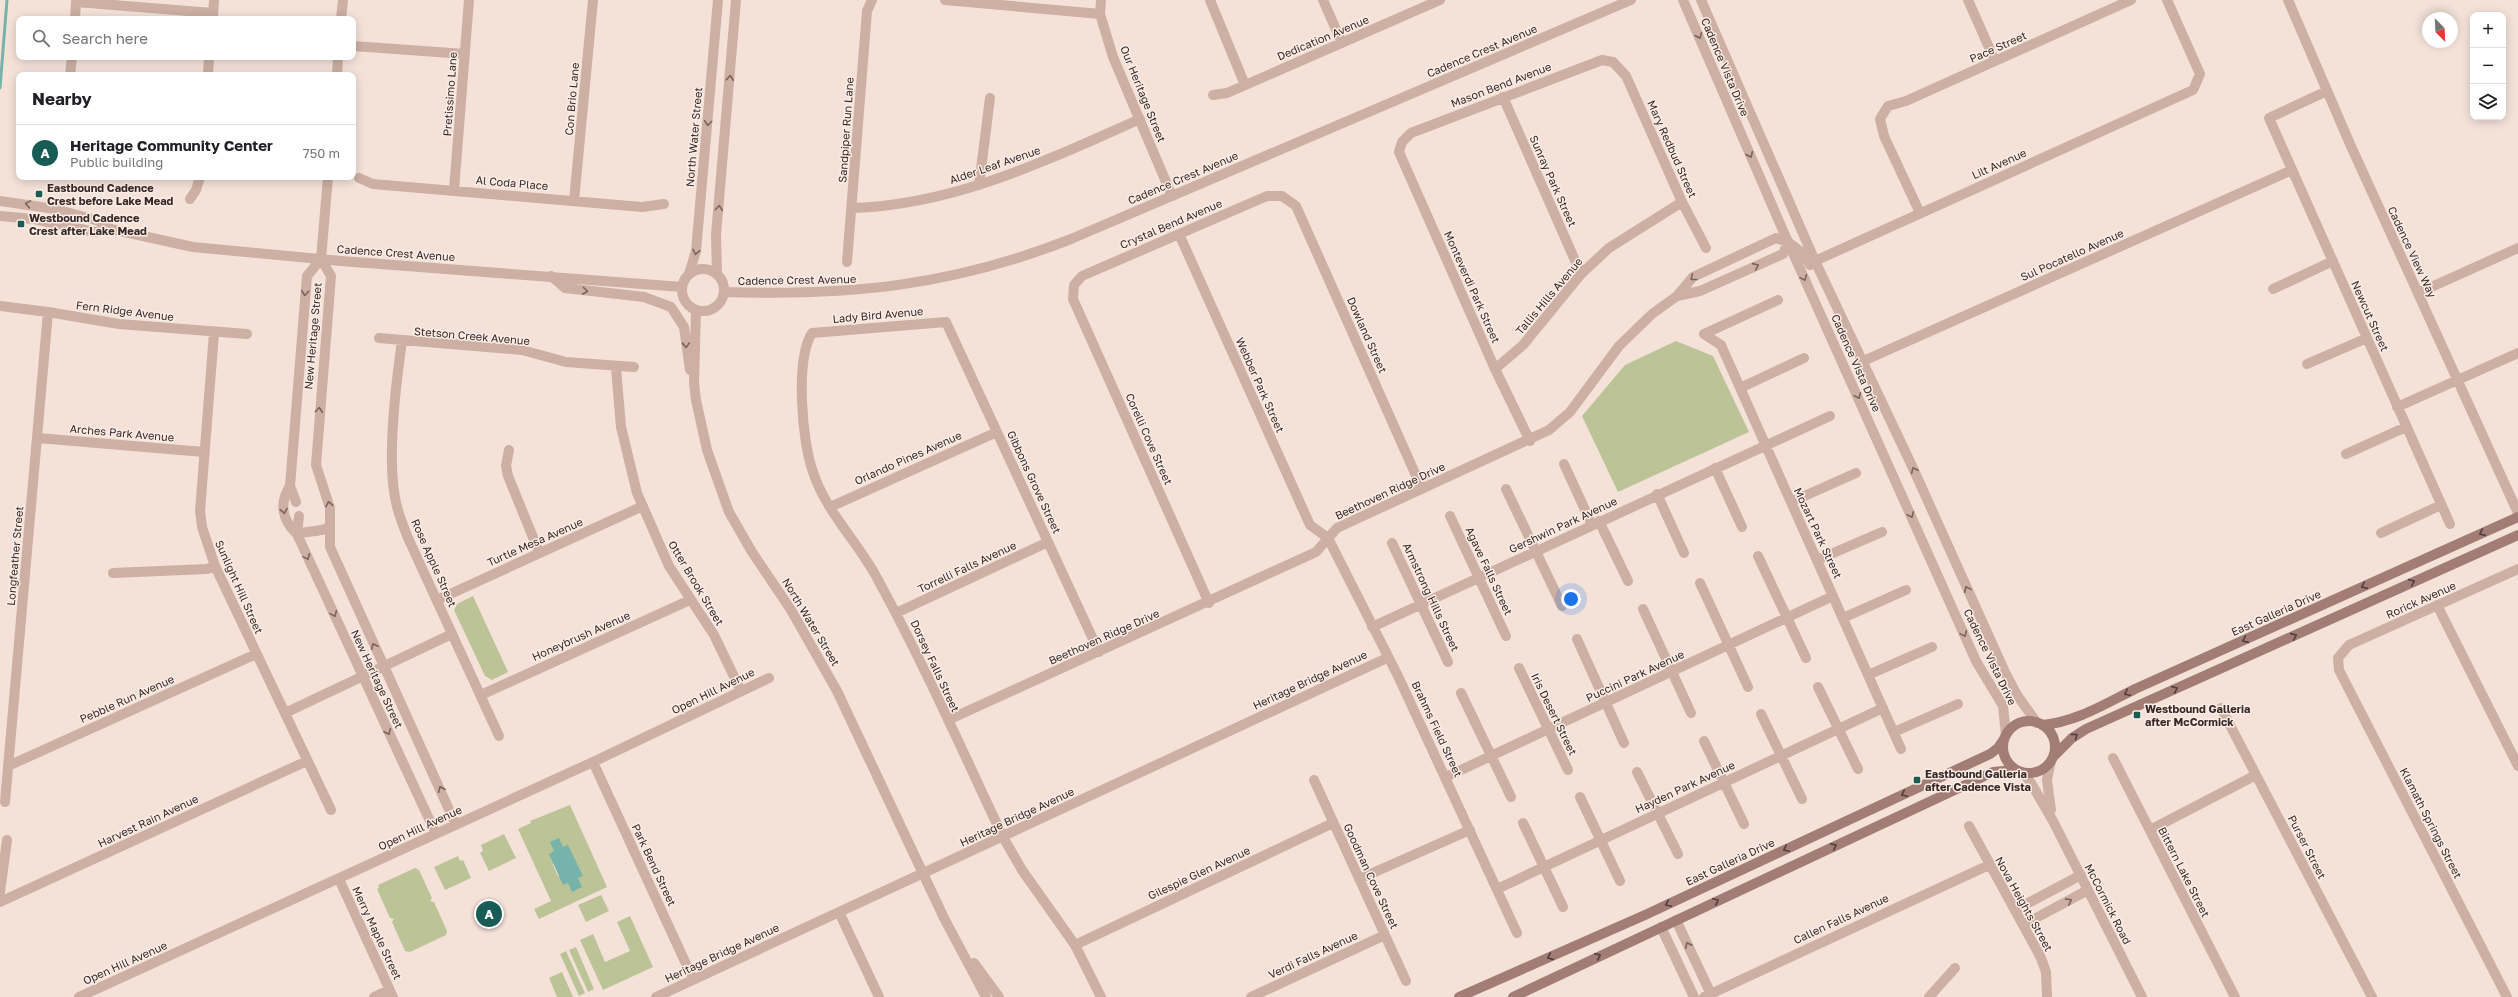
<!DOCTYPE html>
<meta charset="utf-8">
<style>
:root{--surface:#fff;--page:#f6f6f6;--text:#202124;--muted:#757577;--line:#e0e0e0;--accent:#185c55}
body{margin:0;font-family:"Golos Text",sans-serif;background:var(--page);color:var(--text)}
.controls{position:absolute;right:12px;top:12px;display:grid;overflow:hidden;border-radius:8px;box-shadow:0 2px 10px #0003}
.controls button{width:36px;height:36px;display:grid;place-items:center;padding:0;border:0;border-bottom:1px solid var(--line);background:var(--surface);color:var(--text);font:20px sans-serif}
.compass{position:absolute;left:2422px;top:12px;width:36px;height:36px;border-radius:50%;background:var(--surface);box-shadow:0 2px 10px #0003;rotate:156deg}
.you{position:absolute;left:1571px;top:599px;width:14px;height:14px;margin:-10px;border:3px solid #fff;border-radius:50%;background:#1a73e8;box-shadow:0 0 0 6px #1a73e833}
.badge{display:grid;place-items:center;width:26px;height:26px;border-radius:50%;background:var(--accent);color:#fff;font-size:13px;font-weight:700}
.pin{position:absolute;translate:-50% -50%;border:2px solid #fff;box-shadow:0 1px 4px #0006}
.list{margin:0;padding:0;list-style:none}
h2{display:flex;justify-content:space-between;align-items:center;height:52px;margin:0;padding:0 16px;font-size:17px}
h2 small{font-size:13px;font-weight:400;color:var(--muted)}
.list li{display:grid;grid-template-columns:26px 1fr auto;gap:12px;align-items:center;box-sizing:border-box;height:56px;padding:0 16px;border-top:1px solid var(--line)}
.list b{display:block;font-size:15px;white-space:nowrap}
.list p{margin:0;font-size:13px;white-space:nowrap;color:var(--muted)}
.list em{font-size:13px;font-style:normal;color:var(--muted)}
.icon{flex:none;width:22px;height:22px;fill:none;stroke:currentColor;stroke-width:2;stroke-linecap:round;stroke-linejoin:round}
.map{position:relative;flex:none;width:2518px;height:997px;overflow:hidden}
.search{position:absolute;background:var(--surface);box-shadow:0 2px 10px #0003;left:16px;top:16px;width:340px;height:44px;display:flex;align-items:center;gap:10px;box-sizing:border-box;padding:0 14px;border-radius:8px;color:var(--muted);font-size:15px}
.panel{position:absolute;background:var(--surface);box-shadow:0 2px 10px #0003;left:16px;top:72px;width:340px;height:108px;border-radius:8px}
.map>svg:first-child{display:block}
.green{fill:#bcc497;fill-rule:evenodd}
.water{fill:#75b3ab}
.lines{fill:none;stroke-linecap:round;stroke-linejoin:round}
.stream{stroke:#75b3ab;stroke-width:3}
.minor{stroke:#cdafa3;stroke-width:10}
.tertiary{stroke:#cdafa3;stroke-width:10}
.secondary{stroke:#a17d75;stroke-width:10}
.oneway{stroke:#7a655e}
.oneway2{stroke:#523e3a}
.poi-dot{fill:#185c55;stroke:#fbede5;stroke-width:1.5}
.labels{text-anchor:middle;stroke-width:3;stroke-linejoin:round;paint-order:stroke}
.street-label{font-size:11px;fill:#372926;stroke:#fbede5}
.poi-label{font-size:11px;font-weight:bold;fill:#372926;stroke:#fbede5;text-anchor:start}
</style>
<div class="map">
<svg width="2518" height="997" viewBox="0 0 2518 997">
<rect width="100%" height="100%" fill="#f4e2d9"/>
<path class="green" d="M1676,341L1713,356L1749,432L1618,492L1582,416L1625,365Z
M473,596L508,672L492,680L485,676L454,610L457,604Z
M570,805L607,887L539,919L534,909L551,901L518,829L531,823L530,821ZM554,851L572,854L582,876L577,878L558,876L553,865Z
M504,834L516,858L489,871L480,853L483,851L481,845Z
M458,856L460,861L463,860L471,878L445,890L434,867Z
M415,868L419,870L432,898L430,901L434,902L447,931L446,935L410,952L405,951L392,922L394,919L390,918L377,889L379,888L378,885Z
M601,895L609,911L586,922L578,905Z
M630,916L653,967L603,990L580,940L593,934L605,962L630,951L617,922Z
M576,947L594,989L588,992L569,950Z
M566,951L585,993L579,996L560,954Z
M562,972L573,997H557L549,978Z"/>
<path class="water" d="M559,838L563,847L568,845L583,876L578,878L582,887L572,892L568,883L563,885L549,854L554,851L550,842Z"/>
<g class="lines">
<path class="stream" d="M0,88L7,0"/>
<path class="minor" d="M945,0L1100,14
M1101,0L1100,14L1113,57L1172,196
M1210,0L1245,85
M1323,0L1342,43
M1968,0L1995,61
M2288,0L2350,144L2518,513
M213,18L214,0
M75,19L76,2L213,13
M341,19L343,0
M353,46L465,54
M70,75L72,57
M208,75L209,57
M337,75L338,57
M2327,91L2269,118L2450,524
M1213,95L1227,93L1440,0
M1503,97L1581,274
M359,178L373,184L642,207L664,204
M979,185L990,98
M454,190L469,0
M190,199L196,190L200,177
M574,201L593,0
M852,208C954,205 1048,160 1140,119
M1920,213L1884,136L1880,119L1888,106L1906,101L2131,0
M1179,234L1310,525L1328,538L1398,676L1517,933
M321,259L331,276L316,465L330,508V547L456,825
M321,259L307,276L290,486C279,503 282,520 297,534C309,530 318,533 330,527
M321,259L328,177
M1815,261L2193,90L2200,74L2167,0
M847,262L867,11L872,0
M2273,289L2333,261
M2418,293L2518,248
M0,306L48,312L119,324L247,334
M214,333L200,511L202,527L215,566L331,810
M1704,334L1721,345L1901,749
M1704,334L1778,300
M379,338L522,350L566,362L634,367
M402,341C396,383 388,450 394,491C396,508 402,523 408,538L499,736
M1861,362L2292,170
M2307,364L2367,338
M616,368L621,427L637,493L669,566L714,635L741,691
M1495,369L1523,345L1581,274L1609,248L1682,202
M1740,388L1804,358
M2397,407L2518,353
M38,438L204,452
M1530,441L1495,369L1399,152L1402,142L1411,133L1602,60L1613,62L1626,76L1682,202L1706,248
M509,450L506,466L508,476L539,552
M2346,454L2406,427
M1564,464L1592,525
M1715,468L1742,527
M290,486L296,502
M1506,489L1562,606
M1657,494L1684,553
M1791,502L1856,473
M830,507L997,432
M299,516L297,534L436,834
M1450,516L1506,636
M1599,521L1628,581
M2381,533L2441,505
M1392,543L1448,662
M1758,556L1806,658
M1817,560L1882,532
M113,573L207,569L215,566
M1700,583L1748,687
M437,600L643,506
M1209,603L1073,299L1074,285L1082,276L1267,196H1282L1296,206L1422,489
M2437,605L2518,766
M1643,609L1691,713
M896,613L1048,542
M1843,618L1906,590
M1372,627L1830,416
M1577,639L1624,743
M1099,652L946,322L812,333C795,360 802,442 813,472C826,512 858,542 877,578C923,662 962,750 1003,837L1022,870L1075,945L1101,997
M1519,668L1568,770
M1868,675L1932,647
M1818,687L1858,769
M1461,693L1511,797
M481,695L690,600
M2221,708L2372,997
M285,713L452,634
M1761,714L1802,799
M948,720L1316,552L1337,528L1549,430L1570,412L1619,346L1652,314L1677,296L1693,277L1776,238L1788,242L1783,254L1700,291L1677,296
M1894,732L1958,704
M1704,741L1744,824
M2113,758L2235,997
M593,762L693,979
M8,766L256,654
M1637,772L1678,854
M1446,777L1833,596
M1314,780L1406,981
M1580,797L1620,881
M5,802L48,312
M1523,823L1563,907
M1969,826L2041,958L2046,972L2047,997
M2150,830L2256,775
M339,879L393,997
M1359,879L1470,830
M1497,889L1883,708
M0,892L7,840
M0,902L307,761
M2015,910L2081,875
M839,912L879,997
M1676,920L1710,992
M2023,925L2088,890
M1661,927L1694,997
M1075,945L1333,823
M79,997L593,762L769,678
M374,997L389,990
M656,997L1387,658
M1251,997L1385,935
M1704,997L1989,865
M1929,997L1955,968
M2507,997L2339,670L2338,658L2349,645L2518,569"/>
<path class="tertiary" d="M1683,0L1788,242L1976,661L2003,706L2006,735
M1701,0L1815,261L1912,466L2005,672L2017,695L2037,723
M0,201L55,209L99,221L111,229L193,247L341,261L682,287
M0,216L34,219L95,232L111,229
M1788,242L1804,254L1810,265
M682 290a21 21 0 1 1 42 0a21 21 0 1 1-42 0Z
M689,274L696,251L718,0
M717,274L716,235L736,0
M551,276L565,288L644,297L671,307L684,327L690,370
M724,292C850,296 952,286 1071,239L1631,0
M696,310L694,383L696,400L707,450L729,512L752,552L791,610L837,691L944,918L986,997
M2023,773L2031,783L2053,821L2142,997
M2051,810L2047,780L2051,761
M974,963L999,997"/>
<path class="secondary" d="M2003 747a26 26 0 1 1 52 0a26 26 0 1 1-52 0Z
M2042,725C2076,722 2105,704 2135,689L2518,517
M2053,757L2072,738L2086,729L2518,535
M1459,997L1645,915L1990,754L1998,748L2004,739
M1513,997L1993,772L2015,770"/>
</g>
<defs><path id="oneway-chevron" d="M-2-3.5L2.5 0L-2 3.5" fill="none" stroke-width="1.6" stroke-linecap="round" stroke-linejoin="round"/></defs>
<g class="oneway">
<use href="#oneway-chevron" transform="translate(1699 36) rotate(67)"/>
<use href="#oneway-chevron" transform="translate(730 78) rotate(-85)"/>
<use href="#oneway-chevron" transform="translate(708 123) rotate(95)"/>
<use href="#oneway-chevron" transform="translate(1750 155) rotate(67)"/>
<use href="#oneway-chevron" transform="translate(28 204) rotate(-170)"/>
<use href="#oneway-chevron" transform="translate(719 208) rotate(-85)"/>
<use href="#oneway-chevron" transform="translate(696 252) rotate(101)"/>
<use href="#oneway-chevron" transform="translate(1756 266) rotate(-24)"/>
<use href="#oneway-chevron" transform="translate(1693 278) rotate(141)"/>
<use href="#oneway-chevron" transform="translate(1804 278) rotate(66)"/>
<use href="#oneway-chevron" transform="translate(585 291) rotate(6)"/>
<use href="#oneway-chevron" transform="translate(305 293) rotate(95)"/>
<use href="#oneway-chevron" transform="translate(686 345) rotate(88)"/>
<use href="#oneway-chevron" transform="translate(1858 396) rotate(66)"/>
<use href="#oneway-chevron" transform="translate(319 410) rotate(-85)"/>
<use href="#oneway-chevron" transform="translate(1914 470) rotate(-115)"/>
<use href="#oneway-chevron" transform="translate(329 504) rotate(-101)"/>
<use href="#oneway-chevron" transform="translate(284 511) rotate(80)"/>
<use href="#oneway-chevron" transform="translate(1911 515) rotate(66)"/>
<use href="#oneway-chevron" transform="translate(307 557) rotate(66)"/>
<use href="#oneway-chevron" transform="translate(1967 589) rotate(-114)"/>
<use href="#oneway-chevron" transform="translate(334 614) rotate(66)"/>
<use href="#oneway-chevron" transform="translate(1964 634) rotate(66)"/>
<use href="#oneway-chevron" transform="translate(374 646) rotate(-115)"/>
<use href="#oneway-chevron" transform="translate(388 732) rotate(65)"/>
<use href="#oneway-chevron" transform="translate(441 789) rotate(-115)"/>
<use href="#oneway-chevron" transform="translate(2069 901) rotate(-28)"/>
<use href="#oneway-chevron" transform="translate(1688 945) rotate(-115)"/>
</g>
<g class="oneway2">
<use href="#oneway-chevron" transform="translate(2482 533) rotate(156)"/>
<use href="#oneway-chevron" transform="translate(2412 582) rotate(-24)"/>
<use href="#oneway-chevron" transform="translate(2364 586) rotate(156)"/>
<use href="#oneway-chevron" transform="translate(2294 636) rotate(-24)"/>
<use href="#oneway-chevron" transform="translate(2245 640) rotate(156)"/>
<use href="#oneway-chevron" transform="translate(2175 689) rotate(-24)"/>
<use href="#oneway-chevron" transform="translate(2127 693) rotate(154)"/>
<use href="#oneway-chevron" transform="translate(2075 736) rotate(-36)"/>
<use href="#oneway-chevron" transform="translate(1904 794) rotate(155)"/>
<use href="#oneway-chevron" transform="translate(1834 846) rotate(-25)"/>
<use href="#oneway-chevron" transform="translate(1786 849) rotate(155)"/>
<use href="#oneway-chevron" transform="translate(1716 901) rotate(-25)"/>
<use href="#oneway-chevron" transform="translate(1668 904) rotate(155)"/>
<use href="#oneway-chevron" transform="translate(1598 956) rotate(-25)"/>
<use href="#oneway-chevron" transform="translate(1550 957) rotate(156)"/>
</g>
<g class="poi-dot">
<rect x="35" y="190" width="8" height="8" rx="2"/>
<rect x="17" y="220" width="8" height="8" rx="2"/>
<rect x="2133" y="711" width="8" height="8" rx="2"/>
<rect x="1913" y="776" width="8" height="8" rx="2"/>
</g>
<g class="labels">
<g class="street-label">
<text transform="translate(1323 38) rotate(-23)" y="4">Dedication Avenue</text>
<text transform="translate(1998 47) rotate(-24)" y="4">Pace Street</text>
<text transform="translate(1482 51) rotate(-23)" y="4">Cadence Crest Avenue</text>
<text transform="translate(1725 67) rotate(67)" y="4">Cadence Vista Drive</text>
<text transform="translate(1501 85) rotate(-21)" y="4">Mason Bend Avenue</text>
<text transform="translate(450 94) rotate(-86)" y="4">Pretissimo Lane</text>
<text transform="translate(1143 94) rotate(68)" y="4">Our Heritage Street</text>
<text transform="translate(572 99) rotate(-85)" y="4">Con Brio Lane</text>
<text transform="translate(846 130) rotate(-86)" y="4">Sandpiper Run Lane</text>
<text transform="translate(694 137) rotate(-85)" y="4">North Water Street</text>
<text transform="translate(1672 149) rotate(66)" y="4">Mary Redbud Street</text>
<text transform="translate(1999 164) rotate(-24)" y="4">Lilt Avenue</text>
<text transform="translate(995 165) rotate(-19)" y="4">Alder Leaf Avenue</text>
<text transform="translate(1183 178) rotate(-23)" y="4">Cadence Crest Avenue</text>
<text transform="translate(1553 181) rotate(66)" y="4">Sunray Park Street</text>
<text transform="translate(512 183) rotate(5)" y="4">Al Coda Place</text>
<text transform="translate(1171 224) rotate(-23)" y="4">Crystal Bend Avenue</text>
<text transform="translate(2412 252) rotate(65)" y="4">Cadence View Way</text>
<text transform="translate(396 253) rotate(4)" y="4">Cadence Crest Avenue</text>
<text transform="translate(2072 255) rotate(-24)" y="4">Sul Pocatello Avenue</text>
<text transform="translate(797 280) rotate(-1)" y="4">Cadence Crest Avenue</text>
<text transform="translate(1472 287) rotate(66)" y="4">Monteverdi Park Street</text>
<text transform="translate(1549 296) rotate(-50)" y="4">Tallis Hills Avenue</text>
<text transform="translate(125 311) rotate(7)" y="4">Fern Ridge Avenue</text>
<text transform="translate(878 315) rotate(-5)" y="4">Lady Bird Avenue</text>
<text transform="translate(2370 316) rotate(66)" y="4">Newcut Street</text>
<text transform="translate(1367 335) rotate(66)" y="4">Dowland Street</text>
<text transform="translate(313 336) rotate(-85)" y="4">New Heritage Street</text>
<text transform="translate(472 336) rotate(5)" y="4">Stetson Creek Avenue</text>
<text transform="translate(1856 363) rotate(66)" y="4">Cadence Vista Drive</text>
<text transform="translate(1260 385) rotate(66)" y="4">Webber Park Street</text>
<text transform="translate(122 433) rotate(5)" y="4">Arches Park Avenue</text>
<text transform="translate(1149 439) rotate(66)" y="4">Corelli Cove Street</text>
<text transform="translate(908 458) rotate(-24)" y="4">Orlando Pines Avenue</text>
<text transform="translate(1034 482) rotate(65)" y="4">Gibbons Grove Street</text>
<text transform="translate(1390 491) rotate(-25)" y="4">Beethoven Ridge Drive</text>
<text transform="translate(1563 525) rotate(-25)" y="4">Gershwin Park Avenue</text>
<text transform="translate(1818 533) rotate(65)" y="4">Mozart Park Street</text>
<text transform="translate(535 542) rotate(-24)" y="4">Turtle Mesa Avenue</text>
<text transform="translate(15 556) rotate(-85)" y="4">Longfeather Street</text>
<text transform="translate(434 563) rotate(66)" y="4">Rose Apple Street</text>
<text transform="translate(967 567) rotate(-25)" y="4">Torrelli Falls Avenue</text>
<text transform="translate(1489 571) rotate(65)" y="4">Agave Falls Street</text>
<text transform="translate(696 583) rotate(59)" y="4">Otter Brook Street</text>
<text transform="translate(239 587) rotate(66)" y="4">Sunlight Hill Street</text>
<text transform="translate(1431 597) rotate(65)" y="4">Armstrong Hills Street</text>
<text transform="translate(2421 600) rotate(-24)" y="4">Rorick Avenue</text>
<text transform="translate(2276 613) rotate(-24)" y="4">East Galleria Drive</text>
<text transform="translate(811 622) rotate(59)" y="4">North Water Street</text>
<text transform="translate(581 636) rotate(-24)" y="4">Honeybrush Avenue</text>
<text transform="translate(1104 637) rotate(-24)" y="4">Beethoven Ridge Drive</text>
<text transform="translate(1990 657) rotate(64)" y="4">Cadence Vista Drive</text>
<text transform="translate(935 666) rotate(65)" y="4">Dorsey Falls Street</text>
<text transform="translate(1635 676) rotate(-25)" y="4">Puccini Park Avenue</text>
<text transform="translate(377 679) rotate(65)" y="4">New Heritage Street</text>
<text transform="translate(1310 680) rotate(-25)" y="4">Heritage Bridge Avenue</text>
<text transform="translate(713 691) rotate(-26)" y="4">Open Hill Avenue</text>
<text transform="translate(127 699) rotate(-24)" y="4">Pebble Run Avenue</text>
<text transform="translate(1554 714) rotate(64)" y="4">Iris Desert Street</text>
<text transform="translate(1437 729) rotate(65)" y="4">Brahms Field Street</text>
<text transform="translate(1685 787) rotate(-25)" y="4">Hayden Park Avenue</text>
<text transform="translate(1017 817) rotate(-25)" y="4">Heritage Bridge Avenue</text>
<text transform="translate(148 821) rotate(-25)" y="4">Harvest Rain Avenue</text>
<text transform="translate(2431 823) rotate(63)" y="4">Klamath Springs Street</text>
<text transform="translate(420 828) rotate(-25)" y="4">Open Hill Avenue</text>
<text transform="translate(2307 847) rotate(63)" y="4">Purser Street</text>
<text transform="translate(1730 862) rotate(-25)" y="4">East Galleria Drive</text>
<text transform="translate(654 865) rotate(65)" y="4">Park Bend Street</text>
<text transform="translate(2184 872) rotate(63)" y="4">Bittern Lake Street</text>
<text transform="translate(1199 873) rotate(-25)" y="4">Gilespie Glen Avenue</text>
<text transform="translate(1371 876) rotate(65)" y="4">Goodman Cove Street</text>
<text transform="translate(2024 904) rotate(61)" y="4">Nova Heights Street</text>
<text transform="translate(2108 904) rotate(63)" y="4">McCormick Road</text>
<text transform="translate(1841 919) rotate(-25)" y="4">Callen Falls Avenue</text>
<text transform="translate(377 933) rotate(65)" y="4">Merry Maple Street</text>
<text transform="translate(722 953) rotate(-25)" y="4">Heritage Bridge Avenue</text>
<text transform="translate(1313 955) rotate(-25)" y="4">Verdi Falls Avenue</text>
<text transform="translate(125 963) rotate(-24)" y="4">Open Hill Avenue</text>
</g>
<g class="poi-label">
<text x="47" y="192">Eastbound Cadence<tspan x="47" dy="13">Crest before Lake Mead</tspan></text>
<text x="29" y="222">Westbound Cadence<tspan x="29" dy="13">Crest after Lake Mead</tspan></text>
<text x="2145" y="713">Westbound Galleria<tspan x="2145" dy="13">after McCormick</tspan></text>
<text x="1925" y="778">Eastbound Galleria<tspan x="1925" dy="13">after Cadence Vista</tspan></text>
</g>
</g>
</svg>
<div class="controls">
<button>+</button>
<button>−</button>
<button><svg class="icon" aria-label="layers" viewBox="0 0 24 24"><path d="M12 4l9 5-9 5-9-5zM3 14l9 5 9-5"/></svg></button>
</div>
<svg class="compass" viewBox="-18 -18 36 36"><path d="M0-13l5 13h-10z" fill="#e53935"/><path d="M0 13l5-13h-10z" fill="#757577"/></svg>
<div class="you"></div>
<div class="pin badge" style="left:489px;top:914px">A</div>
<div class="search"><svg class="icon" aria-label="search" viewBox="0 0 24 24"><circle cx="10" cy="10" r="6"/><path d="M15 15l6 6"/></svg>Search here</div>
<section class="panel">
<h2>Nearby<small></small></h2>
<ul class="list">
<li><span class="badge">A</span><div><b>Heritage Community Center</b><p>Public building</p></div><em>750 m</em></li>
</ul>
</section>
</div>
